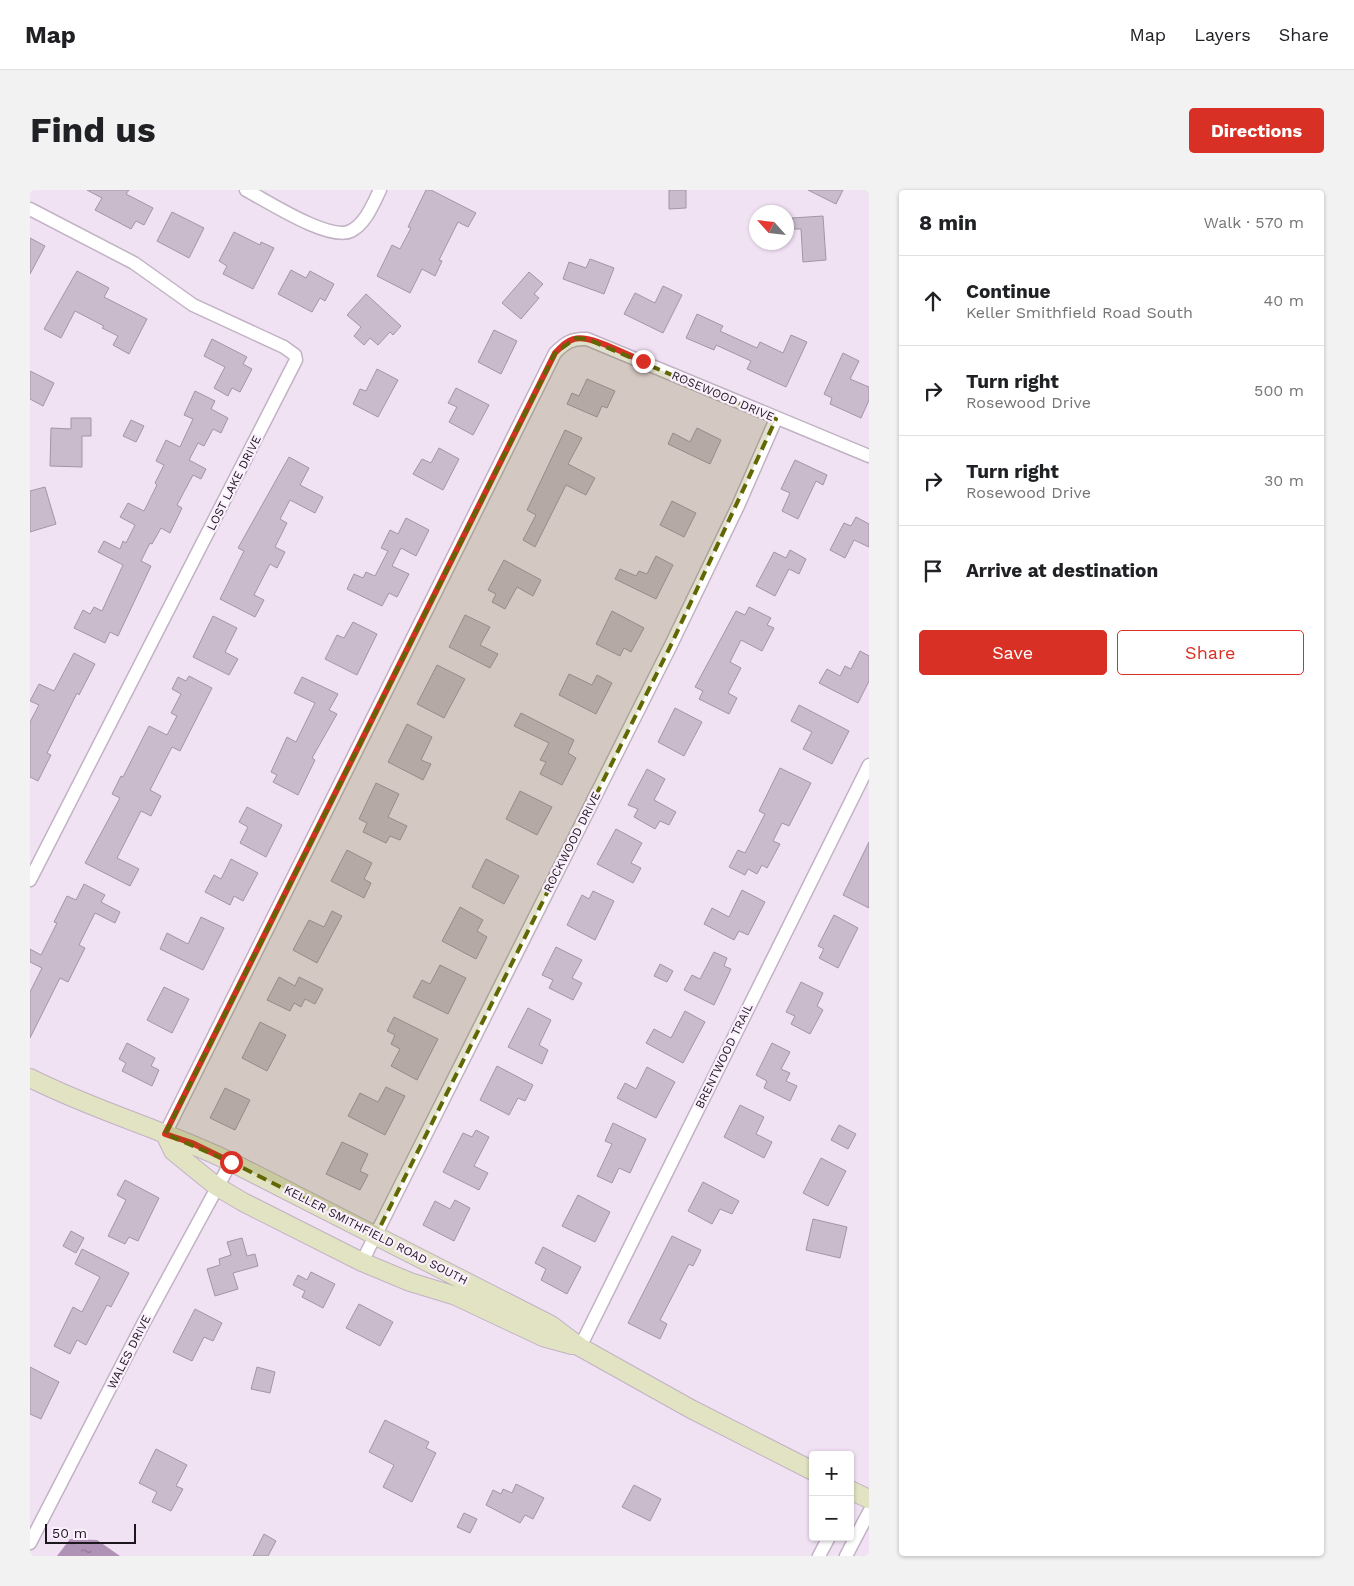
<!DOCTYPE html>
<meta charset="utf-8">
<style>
:root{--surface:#fff;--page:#f2f2f2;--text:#202124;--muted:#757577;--line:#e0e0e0;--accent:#d93025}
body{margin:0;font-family:"Work Sans",sans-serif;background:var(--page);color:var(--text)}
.controls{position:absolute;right:15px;bottom:15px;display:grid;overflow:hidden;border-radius:5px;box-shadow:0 1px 4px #0004}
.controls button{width:45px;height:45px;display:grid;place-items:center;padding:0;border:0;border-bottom:1px solid var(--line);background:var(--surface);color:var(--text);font:25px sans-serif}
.compass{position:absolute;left:719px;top:15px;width:45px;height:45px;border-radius:50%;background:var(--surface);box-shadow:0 1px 4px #0004;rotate:297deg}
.scale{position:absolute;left:15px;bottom:12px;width:91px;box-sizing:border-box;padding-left:5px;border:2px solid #1c171e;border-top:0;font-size:14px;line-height:18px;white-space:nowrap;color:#1c171e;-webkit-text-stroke:4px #fbeffe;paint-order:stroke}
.stop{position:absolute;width:15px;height:15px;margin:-11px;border:4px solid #d93025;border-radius:50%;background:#fff}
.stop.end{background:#d93025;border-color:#fff;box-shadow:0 1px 5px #0008}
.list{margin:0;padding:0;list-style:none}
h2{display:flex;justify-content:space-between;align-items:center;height:65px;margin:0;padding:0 20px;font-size:21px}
h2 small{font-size:16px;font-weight:400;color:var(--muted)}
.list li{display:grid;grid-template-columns:32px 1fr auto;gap:15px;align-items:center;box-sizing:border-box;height:90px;padding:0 20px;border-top:1px solid var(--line)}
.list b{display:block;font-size:19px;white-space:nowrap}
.list p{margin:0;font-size:16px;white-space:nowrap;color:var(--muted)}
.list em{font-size:16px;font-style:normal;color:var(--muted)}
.actions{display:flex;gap:10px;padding:15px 20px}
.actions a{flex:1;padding:11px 0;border:1px solid var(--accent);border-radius:5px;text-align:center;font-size:18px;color:var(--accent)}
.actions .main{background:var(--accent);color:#fff}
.icon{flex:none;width:28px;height:28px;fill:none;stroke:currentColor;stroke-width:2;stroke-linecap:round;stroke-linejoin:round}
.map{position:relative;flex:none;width:839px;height:1366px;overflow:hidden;border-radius:5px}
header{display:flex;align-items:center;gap:30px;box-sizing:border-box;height:70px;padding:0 25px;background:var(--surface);border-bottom:1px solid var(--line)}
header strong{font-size:24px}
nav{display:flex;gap:28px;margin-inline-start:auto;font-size:18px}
.intro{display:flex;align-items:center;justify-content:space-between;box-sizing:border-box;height:120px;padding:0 30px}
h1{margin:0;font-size:35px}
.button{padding:12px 22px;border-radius:5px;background:var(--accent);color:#fff;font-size:18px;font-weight:700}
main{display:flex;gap:30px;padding:0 30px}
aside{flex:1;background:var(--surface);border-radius:5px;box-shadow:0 1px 4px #0004}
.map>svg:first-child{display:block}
.water{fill:url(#water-ripples)}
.building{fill:#c9bbcc;stroke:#a395a6}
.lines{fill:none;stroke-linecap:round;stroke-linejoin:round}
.street-casing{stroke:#c1b2c4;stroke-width:15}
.secondary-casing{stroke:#c1b2c4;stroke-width:20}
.street{stroke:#fff;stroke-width:12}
.secondary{stroke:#e1e3c2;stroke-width:18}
.route{stroke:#d93025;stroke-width:6}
.marked{fill:#626603;fill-opacity:0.2;stroke:#626603;stroke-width:4;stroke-dasharray:10 6;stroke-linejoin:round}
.labels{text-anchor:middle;stroke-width:4.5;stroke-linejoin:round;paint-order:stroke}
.street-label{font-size:12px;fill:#1c171e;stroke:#fbeffe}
</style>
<header>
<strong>Map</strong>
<nav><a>Map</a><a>Layers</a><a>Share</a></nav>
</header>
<div class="intro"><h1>Find us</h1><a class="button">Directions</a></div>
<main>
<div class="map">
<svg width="839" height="1366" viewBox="0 0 839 1366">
<defs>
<pattern id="water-ripples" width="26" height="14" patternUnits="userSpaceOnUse" patternTransform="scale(1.25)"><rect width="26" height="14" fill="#b092b6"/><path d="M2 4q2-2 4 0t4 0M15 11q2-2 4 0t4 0" fill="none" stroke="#8e7693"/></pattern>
</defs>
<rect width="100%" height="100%" fill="#f0e1f3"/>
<path class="water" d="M40,1349L67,1350L90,1366H27Z"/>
<path class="building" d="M57,0H99L96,4L123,18L114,35L106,31L101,39L65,20L72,8Z
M396,0H401L446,23L438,37L428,32L409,70L412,71L405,86L392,79L380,103L347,86L362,55L370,59L381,38L378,37Z
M639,0H656V18L639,19Z
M778,0H813L806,14Z
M142,22L174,38L159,68L127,51Z
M793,26L796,70L773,72L771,39H763L762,28Z
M204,42L230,55L231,52L244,58L223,99L193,84L197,76L189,71Z
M0,48L15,56L0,84Z
M560,69L584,78L574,104L533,89L539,72L556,78Z
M261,80L276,88L280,81L304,94L295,111L290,108L282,122L248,104Z
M47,81L79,98L74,107L117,129L99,164L83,155L88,146L72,138L74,136L45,121L31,148L14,139Z
M499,82L513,94L504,104L509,108L491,129L472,113Z
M633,96L652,105L633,143L594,124L605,103L625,113Z
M336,104L371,136L363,145L360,142L348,155L340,148L334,155L324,146L331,137L317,125Z
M667,124L693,136L690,141L727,158L730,152L753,163L761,145L777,152L756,197L717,179L721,171L686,155L684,160L656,148Z
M464,140L487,151L471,184L448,172Z
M182,149L217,167L213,174L222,179L210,202L202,198L198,206L184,198L195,177L174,166Z
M813,163L829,171L820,189L839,197V210L831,228L800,214L802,208L794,204Z
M347,179L368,190L348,227L323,214L330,199L336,201Z
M0,181L24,193L13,216L0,209Z
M557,189L585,201L577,218L572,216L567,227L537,214L542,203L549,206Z
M426,198L459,215L443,245L419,232L427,217L418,213Z
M165,201L185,211L181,219L198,228L191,243L183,239L174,256L168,253L159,270L176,279L171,289L163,285L147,315L152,318L140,343L131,338L122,354L120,353L111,371L121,376L88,446L80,442L75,453L44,438L53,420L60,424L64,417L72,421L93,375L68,362L74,351L90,359L93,351L96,353L105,335L90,327L98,313L114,321L127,295L125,293L134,275L126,271L136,250L150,257L163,229L154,225Z
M41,228H61V246H52V277L20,276L21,238L41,239Z
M101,230L114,236L106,252L93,246Z
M667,238L691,250L680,274L638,254L643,243L660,252Z
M535,240L552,248L538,274L565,288L556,305L536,295L505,357L493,350L506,325L497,320Z
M409,258L429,269L413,300L383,284L392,269L401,273Z
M259,267L279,278L270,295L293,307L285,323L260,310L250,329L257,333L245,357L255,362L247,378L240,374L224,405L234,410L225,427L190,409L214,361L208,358Z
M765,270L797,285L793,295L786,291L768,329L752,321L760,303L751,299Z
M15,297L26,334L0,342V301Z
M642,311L666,323L654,347L630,335Z
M826,327L839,334V357L824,350L815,368L800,360L814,333L821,336Z
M376,328L399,340L386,366L371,358L362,376L379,384L367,407L359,403L352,416L317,399L324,384L333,388L336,382L345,386L358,361L351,358L360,340L368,344Z
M760,360L776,369L769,384L759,379L745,406L726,396L744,362L756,368Z
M626,366L643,375L626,409L585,389L590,379L606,386L609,381L617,384Z
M474,370L511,390L503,406L487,397L475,419L462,412L466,404L458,400Z
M719,417L741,428L737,435L744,438L732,461L711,450L700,472L711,478L698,503L707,508L699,524L669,509L673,501L665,497L706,421L715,425Z
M582,421L614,438L601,462L594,458L590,466L566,454Z
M435,425L460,437L450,455L468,464L460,478L419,457Z
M183,426L207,438L195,462L208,469L199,485L163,467Z
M323,432L347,444L327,485L295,469L307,445L314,448Z
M830,461L839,466V491L828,513L789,493L797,479L810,486L815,476L821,479Z
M44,463L65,474L49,505L47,503L17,563L21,565L8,591L0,587V532L9,515L0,511L9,494L24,501Z
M407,475L435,489L414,528L387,514Z
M539,484L562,495L567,485L582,493L566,524L529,505Z
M159,486L182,498L150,561L142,557L120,600L131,606L121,626L111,621L87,668L109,679L100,696L55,673L90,608L82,604L91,586L93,587L119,536L137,545L147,526L141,523L151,504L142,499L148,487L156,491Z
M272,487L308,504L299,520L307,524L282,568L285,570L268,605L243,592L247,585L241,582L257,547L266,552L285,513L264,503Z
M769,515L819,541L802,574L773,559L782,542L761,531Z
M645,518L672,532L654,566L628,552Z
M491,523L544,550L538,563L546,568L532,595L510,584L516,572L510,570L519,553L484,536Z
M377,534L402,547L391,570L401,574L393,590L358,572Z
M750,578L781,593L759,636L752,633L743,651L750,654L737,678L732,675L727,684L718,679L715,685L699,677L708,660L715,663L735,624L729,621Z
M617,579L635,589L624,610L646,622L639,635L630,631L625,639L604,627L608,619L598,615Z
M346,593L369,604L358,627L377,636L370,650L360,646L356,653L333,642L337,633L329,629Z
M490,601L522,617L507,645L476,629Z
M217,617L252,635L236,667L210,653L218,637L209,632Z
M586,639L612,653L601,673L611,678L603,693L567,674Z
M839,652V718L813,705Z
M317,660L342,673L334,689L341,693L334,708L301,691Z
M201,669L228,683L213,711L204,706L200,715L175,702L184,685L191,689Z
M456,669L489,686L474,714L442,697Z
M54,694L75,705L71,712L90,722L85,733L65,723L49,755L55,758L38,792L30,788L0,848V802L12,778L0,772V759L11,765L27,733L24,732L37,706L46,710Z
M712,700L735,712L718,745L709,741L704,750L674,734L682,718L699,727Z
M563,701L584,711L565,750L537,735L552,705L559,709Z
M430,717L453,730L447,741L457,747L446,769L412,751Z
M302,721L312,726L287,773L263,760L279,730L294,737Z
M804,725L828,738L808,778L789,768L794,759L788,756Z
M171,727L194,738L173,780L130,759L137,743L158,754Z
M526,757L552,770L542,788L552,793L543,810L519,798L523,790L512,785Z
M684,762L697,768L694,776L701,779L684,815L654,800L662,785L670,789Z
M630,774L643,781L637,792L624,786Z
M410,775L436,788L418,824L383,807L392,790L400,794Z
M249,787L265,796L269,787L293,799L285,814L275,809L271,817L264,813L260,821L237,810Z
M771,792L793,803L787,816L793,820L780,844L761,834L765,826L756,822Z
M134,797L159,809L142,843L117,830Z
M498,818L521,830L509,855L518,860L512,874L478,857Z
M655,821L675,832L653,873L616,853L624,839L641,848Z
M364,827L408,849L387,890L361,876L370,859L361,854L365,845L357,841Z
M230,832L256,845L237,881L212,868Z
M97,853L125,868L121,876L129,880L122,896L92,881L96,873L89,869Z
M742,853L760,862L751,879L760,883L756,891L767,896L760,911L734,898L737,891L726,885Z
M467,876L503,895L495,911L488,908L479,925L450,910Z
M617,877L645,892L626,928L587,908L595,893L606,899Z
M356,897L375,906L355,945L318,926L330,903L348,912Z
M195,898L220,910L205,940L180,928Z
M710,915L734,927L726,944L742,952L734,968L694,947Z
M583,933L616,949L600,983L589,978L582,993L567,986L582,954L575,951Z
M809,935L826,944L818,959L801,950Z
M446,940L459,947L444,976L458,983L449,1000L413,982L433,943L442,947Z
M312,952L338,964L330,981L338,985L330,1000L296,984Z
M791,968L816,981L798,1016L773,1003Z
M95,990L129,1008L108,1051L99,1047L95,1054L78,1046L96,1010L87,1005Z
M673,992L709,1011L702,1024L690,1019L682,1034L658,1021Z
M548,1005L580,1022L565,1052L532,1036Z
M425,1010L440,1018L424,1051L393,1035L405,1011L420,1019Z
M783,1029L817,1037L810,1068L776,1060Z
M41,1041L54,1048L46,1063L33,1056Z
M642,1046L671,1060L663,1076L659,1074L630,1130L637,1134L630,1149L598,1133Z
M212,1048L217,1066L225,1064L228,1076L203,1083L208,1099L185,1106L177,1079L190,1075L189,1069L201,1065L197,1052Z
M513,1057L551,1077L537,1104L511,1090L516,1079L505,1073Z
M52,1059L99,1083L81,1117L77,1115L56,1155L47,1150L40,1164L24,1156L43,1117L52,1122L70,1087L45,1074Z
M281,1082L305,1094L293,1118L272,1107L275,1101L263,1095L268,1085L277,1090Z
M329,1114L363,1132L350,1156L316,1138Z
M165,1119L192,1133L183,1151L174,1147L162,1171L143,1162Z
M0,1177L29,1192L11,1229L0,1224Z
M227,1177L245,1182L240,1203L221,1199Z
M355,1230L399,1252L396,1258L406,1263L382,1312L353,1297L364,1275L339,1262Z
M126,1259L157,1275L146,1296L153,1299L141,1321L122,1312L127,1302L109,1293Z
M486,1294L514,1308L503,1329L495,1325L490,1333L456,1315L463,1300L471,1304L473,1299L482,1303Z
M604,1295L631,1309L620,1331L592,1317Z
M434,1323L447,1329L440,1343L427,1337Z
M234,1344L246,1351L238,1366H223Z"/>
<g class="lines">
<g class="street-casing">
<path id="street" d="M216,0C237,11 300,52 321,41C336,33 343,14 350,0
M0,19L104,73L163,115L254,157L265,165L266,170L0,690
M135,944L525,163C535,153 542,148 557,149L839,266
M332,1072L641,455L708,316L746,229
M550,1157L839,575
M0,1353L112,1136L201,972
M789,1366L799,1347
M816,1366L839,1322"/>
</g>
<g class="secondary-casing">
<path id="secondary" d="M0,888C65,921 135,940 201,972L521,1135L550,1157L661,1219L783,1281
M135,944L143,961L186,996L213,1012L332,1072L380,1092L426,1106L513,1147L542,1155
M820,1300L839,1309"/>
</g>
<use href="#street" class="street"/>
<use href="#secondary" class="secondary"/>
</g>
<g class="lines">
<path class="route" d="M201,972L162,953L135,944L525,163C531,157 536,151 544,149C560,144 597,165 613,171"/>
</g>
<path class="marked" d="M546,148L557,149L746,229L641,455L346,1045L201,972L135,944L525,163Z"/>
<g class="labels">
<g class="street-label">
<text transform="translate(693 206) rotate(23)" y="4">ROSEWOOD DRIVE</text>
<text transform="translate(204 293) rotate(-63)" y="4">LOST LAKE DRIVE</text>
<text transform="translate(542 652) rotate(-63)" y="4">ROCKWOOD DRIVE</text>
<text transform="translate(694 866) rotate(-64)" y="4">BRENTWOOD TRAIL</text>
<text transform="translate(346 1045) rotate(27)" y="4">KELLER SMITHFIELD ROAD SOUTH</text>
<text transform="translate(99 1162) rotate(-63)" y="4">WALES DRIVE</text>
</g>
</g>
</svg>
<div class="controls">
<button>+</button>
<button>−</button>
</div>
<svg class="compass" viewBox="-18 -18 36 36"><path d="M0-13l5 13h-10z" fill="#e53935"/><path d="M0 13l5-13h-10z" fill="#757577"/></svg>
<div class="scale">50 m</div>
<div class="stop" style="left:201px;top:972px"></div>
<div class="stop end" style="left:613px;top:171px"></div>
</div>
<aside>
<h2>8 min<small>Walk · 570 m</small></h2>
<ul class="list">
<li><svg class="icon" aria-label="ahead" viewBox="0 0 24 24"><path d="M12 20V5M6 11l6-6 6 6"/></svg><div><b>Continue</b><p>Keller Smithfield Road South</p></div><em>40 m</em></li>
<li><svg class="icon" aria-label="right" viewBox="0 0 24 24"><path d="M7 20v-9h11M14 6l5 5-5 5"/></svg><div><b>Turn right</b><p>Rosewood Drive</p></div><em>500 m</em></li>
<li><svg class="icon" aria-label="right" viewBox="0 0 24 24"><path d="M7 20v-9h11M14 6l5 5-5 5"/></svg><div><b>Turn right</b><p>Rosewood Drive</p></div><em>30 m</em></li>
<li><svg class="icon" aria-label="arrive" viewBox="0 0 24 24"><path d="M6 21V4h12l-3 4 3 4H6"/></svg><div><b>Arrive at destination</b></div></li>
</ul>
<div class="actions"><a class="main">Save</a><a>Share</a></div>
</aside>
</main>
